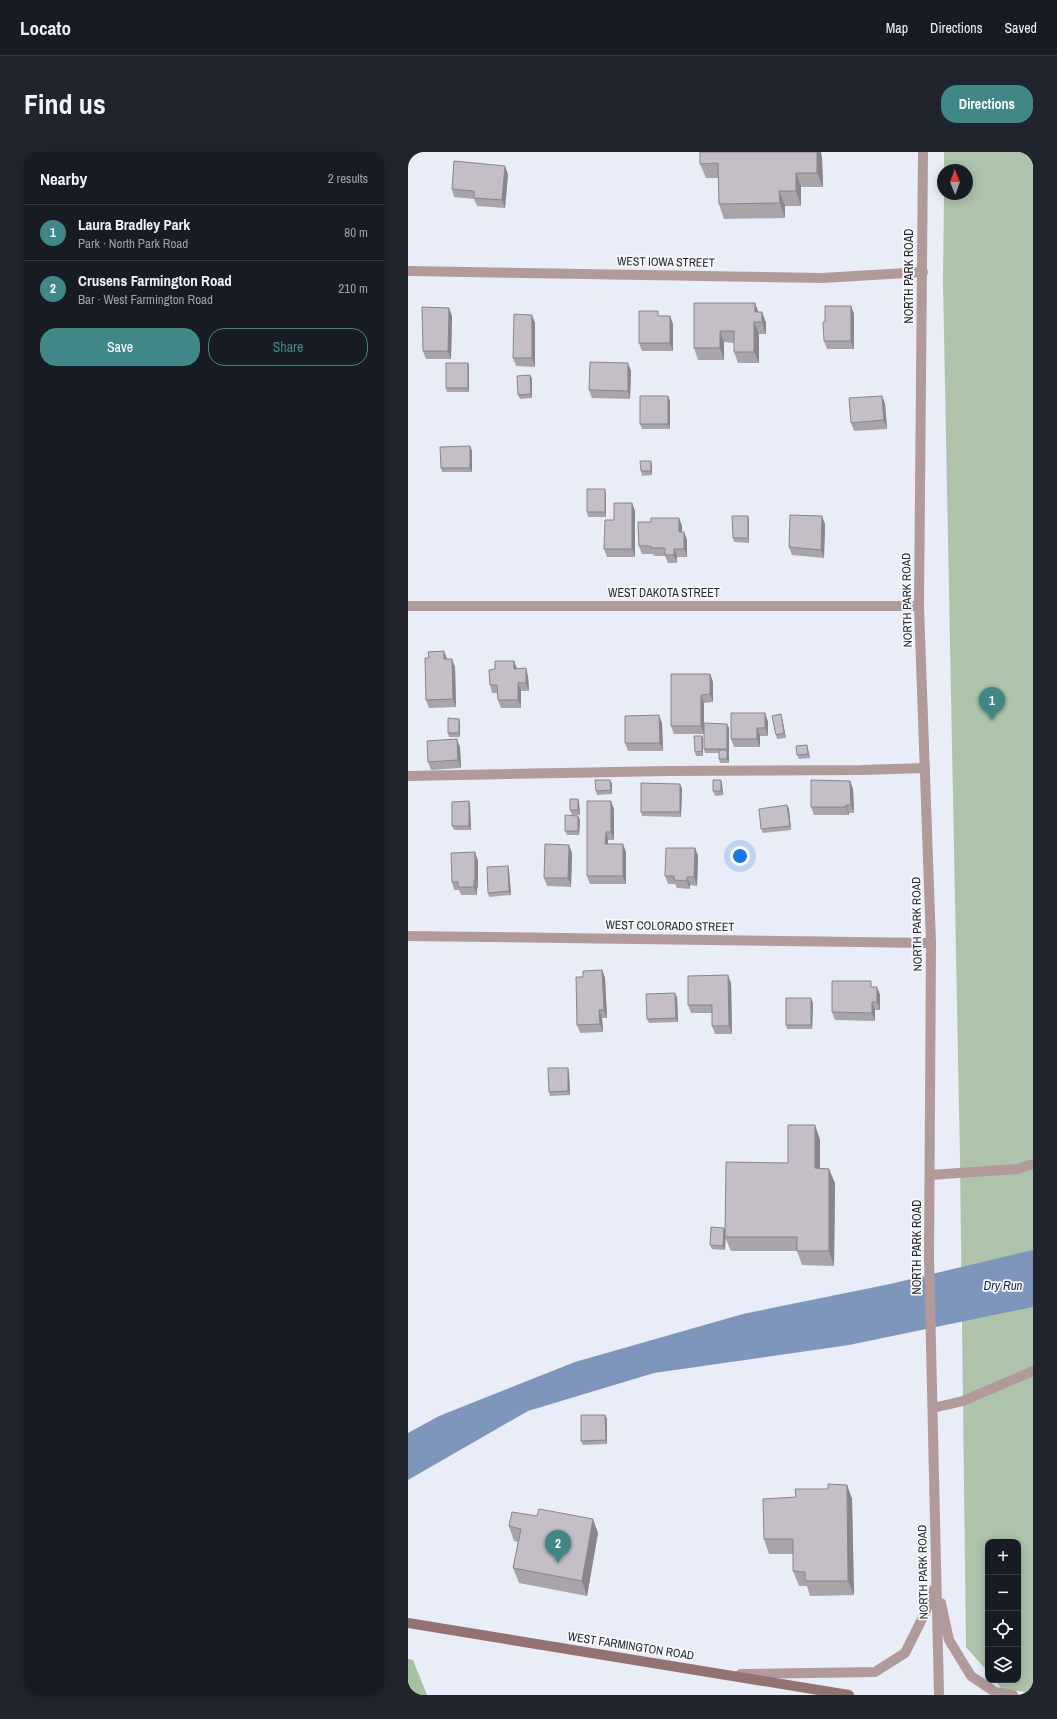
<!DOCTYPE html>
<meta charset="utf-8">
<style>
:root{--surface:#171b24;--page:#20242c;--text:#f1f3f6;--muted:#9ea1a6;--line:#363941;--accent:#408887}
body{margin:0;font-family:"Archivo Narrow",sans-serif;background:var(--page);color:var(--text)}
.controls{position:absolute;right:12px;bottom:12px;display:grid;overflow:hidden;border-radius:8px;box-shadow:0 2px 10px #0003}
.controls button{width:36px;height:36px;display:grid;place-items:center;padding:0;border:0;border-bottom:1px solid var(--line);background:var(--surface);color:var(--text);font:20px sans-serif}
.compass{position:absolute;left:529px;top:12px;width:36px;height:36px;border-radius:50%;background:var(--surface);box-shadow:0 2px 10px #0003;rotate:359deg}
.you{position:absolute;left:332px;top:704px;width:14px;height:14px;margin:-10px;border:3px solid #fff;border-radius:50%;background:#1a73e8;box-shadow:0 0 0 6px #1a73e833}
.badge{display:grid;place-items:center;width:26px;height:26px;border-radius:50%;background:var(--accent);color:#fff;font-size:13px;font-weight:700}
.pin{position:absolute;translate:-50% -33px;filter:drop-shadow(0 1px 2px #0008)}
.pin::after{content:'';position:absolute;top:21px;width:14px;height:12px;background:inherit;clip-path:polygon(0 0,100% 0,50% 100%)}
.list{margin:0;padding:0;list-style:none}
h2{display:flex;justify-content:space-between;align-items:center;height:52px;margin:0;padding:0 16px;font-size:17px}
h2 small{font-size:13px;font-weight:400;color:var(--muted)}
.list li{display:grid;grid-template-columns:26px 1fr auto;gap:12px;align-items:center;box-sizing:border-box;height:56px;padding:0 16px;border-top:1px solid var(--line)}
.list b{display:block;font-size:15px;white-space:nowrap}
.list p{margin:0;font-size:13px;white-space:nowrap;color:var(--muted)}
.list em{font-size:13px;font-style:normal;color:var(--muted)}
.actions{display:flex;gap:8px;padding:12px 16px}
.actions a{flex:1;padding:9px 0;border:1px solid var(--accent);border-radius:16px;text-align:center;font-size:14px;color:var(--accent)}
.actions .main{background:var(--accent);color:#fff}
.icon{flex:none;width:22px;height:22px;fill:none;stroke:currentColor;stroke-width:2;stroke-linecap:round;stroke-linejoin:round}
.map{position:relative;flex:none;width:625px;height:1543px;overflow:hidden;border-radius:16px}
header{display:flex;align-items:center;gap:24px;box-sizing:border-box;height:56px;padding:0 20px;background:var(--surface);border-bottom:1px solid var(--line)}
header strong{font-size:19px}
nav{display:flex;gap:22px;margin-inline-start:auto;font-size:14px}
.intro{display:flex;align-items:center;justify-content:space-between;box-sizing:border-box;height:96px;padding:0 24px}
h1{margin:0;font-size:28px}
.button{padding:10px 18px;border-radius:16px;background:var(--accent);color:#fff;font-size:14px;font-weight:700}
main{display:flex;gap:24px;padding:0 24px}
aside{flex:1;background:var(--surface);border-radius:16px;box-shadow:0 2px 10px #0003}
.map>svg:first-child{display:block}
.green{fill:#adc3aa}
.forest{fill:#a2c39e}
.water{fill:#7f96bc}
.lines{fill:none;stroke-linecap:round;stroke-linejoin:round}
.service{stroke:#b29a9a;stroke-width:10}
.minor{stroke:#b29a9a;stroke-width:10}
.tertiary{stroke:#b29a9a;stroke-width:10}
.secondary{stroke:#947272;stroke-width:10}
.wall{fill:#a9a3aa}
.shaded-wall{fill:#89858b}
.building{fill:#c4bec6;stroke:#89858b}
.labels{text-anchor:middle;stroke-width:3.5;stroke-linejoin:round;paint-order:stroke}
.street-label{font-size:12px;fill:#26282c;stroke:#f8fafe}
.water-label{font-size:13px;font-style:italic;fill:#0c2959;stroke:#f8fafe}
</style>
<header>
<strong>Locato</strong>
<nav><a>Map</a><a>Directions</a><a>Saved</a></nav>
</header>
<div class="intro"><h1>Find us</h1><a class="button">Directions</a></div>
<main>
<aside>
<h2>Nearby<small>2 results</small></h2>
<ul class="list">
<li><span class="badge">1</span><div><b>Laura Bradley Park</b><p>Park · North Park Road</p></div><em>80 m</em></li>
<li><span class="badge">2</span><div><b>Crusens Farmington Road</b><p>Bar · West Farmington Road</p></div><em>210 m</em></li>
</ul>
<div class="actions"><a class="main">Save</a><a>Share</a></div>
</aside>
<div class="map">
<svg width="625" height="1543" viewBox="0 0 625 1543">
<rect width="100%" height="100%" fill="#e8edf7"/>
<path class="green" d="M536,0H625V1541L594,1537L587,1528H610V1390H580V1520L558,1495L552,1007L535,129L536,42H559V18H536Z"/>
<path class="forest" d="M0,1507L5,1508L19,1543H0Z"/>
<path class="water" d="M625,1098V1155L441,1193L246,1221L120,1259L0,1328V1281L31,1264L167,1210L335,1162L482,1132Z"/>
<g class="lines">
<path class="service" d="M0,624L260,619L454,618L517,616
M522,1023L609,1017L625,1012
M525,1256L555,1249L625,1219"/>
<path class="minor" d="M0,119L414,126L515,120
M0,454H511
M0,784L523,791"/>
<path class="tertiary" d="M515,0L511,454L523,791L521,1106L531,1543
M533,1451L541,1488L563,1524L587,1540L605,1543
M333,1522L467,1520L497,1501L517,1461L526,1437"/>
<path class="secondary" d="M0,1471L441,1543"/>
</g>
<path class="wall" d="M414,5L415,35H393V54H377V66L316,67L311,52L310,26H298L292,12Z
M100,22L97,56L69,54L66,47L46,45L44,37Z
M347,151L350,160H354L358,171V182H351V211H330L326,200V191L316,190V208H290L286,196Z
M443,154L446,162V197H419L416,189L417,170Z
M44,164L43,207H18L15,199Z
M251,164L265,172V199H234L231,191Z
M127,171V215L108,214L105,206Z
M60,211L61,215V240H39L38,236Z
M223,219L222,247L184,246L181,238Z
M122,223L124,227V246L112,247L110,243Z
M260,244L262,249V277H234L232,272Z
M474,244L477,252L479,277L446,279L443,271Z
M62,294L64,299V320H34L33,316Z
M244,313V323L234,324L233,319Z
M198,342V365H180L179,360Z
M224,351L227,359V405H199L196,397L206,368Z
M271,366L274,374V380H276L279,388V405H269V411H260L257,404H246L245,402H234L231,394L243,370Z
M341,368V391L326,390L325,386Z
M417,372L416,406L384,403L381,395Z
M39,507L47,515L48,555L21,556L18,548Z
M106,509L109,517L120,524L121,539H113V556H93L90,548L89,541H84L82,533L87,517Z
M302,522L305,530V550L296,551V582H266L263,574Z
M357,561L360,570V584H352V595H326L323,587Z
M374,566L378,586L369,587L368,583Z
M52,571V585H41L40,581Z
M254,571L255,599H220L217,591Z
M319,572L321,576V601H320L321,611H312L311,607V601H297L296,597Z
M294,584L295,588V604H288L287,600Z
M52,595L53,616L23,618L20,610Z
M400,597L402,606L391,607L389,603Z
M202,628L204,632V642L189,643L188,639Z
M313,628L314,632L315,643L307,644L305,639Z
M442,629L445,637L446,661H441V663H406L403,655Z
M274,636L273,665L234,664L233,660Z
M170,647L171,651L172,663H164L162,658Z
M61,649L62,653L63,678H46L44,674Z
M379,653L381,657L383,678L355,681L353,677Z
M206,657V688H200V692L218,700V732H182L179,724Z
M170,664L172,668L171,683H159L157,679Z
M287,696L290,704L289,734L282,733V737L269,736L267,732H260L257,724Z
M164,701L163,735L139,734L136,726Z
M70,709V736H69V743H53L51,738H46L44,730Z
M100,714L101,718L103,743L81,745L80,741Z
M194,818L197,826L199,866H194L195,880L172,881L169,873L175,825Z
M323,831L324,882H307L304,874V861H283L280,853Z
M465,835H469L472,843V858H467V869L427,868L424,860Z
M269,845L270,870L241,871L239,867Z
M405,851L404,877H379L378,873Z
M160,916L161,920L162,943L142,944L141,940Z
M407,973L412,988V1017L427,1031L426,1114L394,1113L389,1099H323L317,1085V1098L304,1097L302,1093L317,1079L380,1011Z
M197,1263L199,1267V1292L175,1293L173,1289Z
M439,1333L444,1347L446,1443L402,1444L399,1434H391L385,1419V1402H361L356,1387L388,1345Z
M101,1374L190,1381L179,1444L111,1431L105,1416L110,1390L106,1389Z"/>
<path class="shaded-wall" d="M409,0H413L414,5L415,35L409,21Z
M97,14L100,22L97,56L94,48Z
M388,21L393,35V54L388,39Z
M371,39L377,54V66L372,51Z
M347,151L351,162V171L347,160Z
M443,154L446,162V197L443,189Z
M41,156L44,164L43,207L40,199Z
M354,160L358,171V182L354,170Z
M124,163L127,171V215L124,206Z
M262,164L265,172V199L262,191Z
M346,170L351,182V211L346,200Z
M312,179L316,190V208L312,196Z
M60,211L61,215V240L60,236Z
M220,211L223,219L222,247L220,239Z
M122,223L124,227V246L123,242Z
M260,244L262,249V277L260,272Z
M474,244L477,252L479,277L476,268Z
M62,294L64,299V320L62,316Z
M243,309L244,313V323L243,319Z
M197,337L198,342V365L197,360Z
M224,351L227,359V405L224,397Z
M340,364L341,368V391L340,386Z
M414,364L417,372L416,406L413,398Z
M271,366L274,374V388L271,380Z
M276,380L279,388V405L276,397Z
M266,397L269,405V411L266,403Z
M36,499L39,507H36Z
M44,507L47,515L48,555L45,547Z
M106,509L109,517H106Z
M118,516L120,524L121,539L118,531Z
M302,522L305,530V550L302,542Z
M110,531L113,539V556L110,548Z
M293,543L296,551V582L293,574Z
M357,561L360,570V584L357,576Z
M373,562L374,566L378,586L376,581Z
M251,563L254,571L255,599L252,591Z
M51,567L52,571V585L51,581Z
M319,572L321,576V601L319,597Z
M349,576L352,584V595L349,587Z
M294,584L295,588V604L294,599Z
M49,587L52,595L53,616L50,608Z
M399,593L400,597L402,606L400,602Z
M319,598L321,602V611L319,607Z
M202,628L204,632V642L203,638Z
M313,628L314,632L315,643L313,639Z
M442,629L445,637L446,661L443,653Z
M272,632L274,636L273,665L272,660Z
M170,647L171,651L172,663L170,658Z
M61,649L62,653L63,678L61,674Z
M203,649L206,657V688L203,680Z
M379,653L381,657L383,678L382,674Z
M438,653L441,661V663L438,655Z
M170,664L172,668L171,683L170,679Z
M198,680L200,688V700L197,692Z
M215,692L218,700V732L215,724Z
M161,693L164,701L163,735L160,726Z
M287,696L290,704L289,734L286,725Z
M67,700L70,709V736L67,728Z
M100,714L101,718L103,743L101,739Z
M279,725L282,733V737L279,729Z
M66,728L69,736V743L66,735Z
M194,818L197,826L199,866L196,858Z
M320,823L323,831L324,882L321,874Z
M469,835L472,843V858L469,850Z
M267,841L269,845L270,870L268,866Z
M403,846L405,851L404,877L403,873Z
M464,850L467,858V869L464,861Z
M191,858L194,866L195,880L192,872Z
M160,916L161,920L162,943L160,939Z
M407,973L412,988V1031L407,1016Z
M421,1017L427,1031L426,1114L421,1099Z
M316,1076L318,1080L317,1098L315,1094Z
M197,1263L199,1267V1292L198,1288Z
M439,1333L444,1347L446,1443L440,1429Z
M185,1367L190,1381L179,1444L174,1429Z"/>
<path class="building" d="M292,0H409V21H388V39H371L372,51L311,52L310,11L292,12Z
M46,9L97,14L94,48L66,46V39L44,37Z
M286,151H347V160H354V170H346V200H326V179H312V196H286Z
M417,154H443V189H416L415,170H417Z
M14,155L41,156L40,199H15Z
M231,159H250V164H262V191H231Z
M106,162L124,163V206H105Z
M182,210L220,211V239L181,238Z
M38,211H60V236H38Z
M122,223L123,242L110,243L109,224Z
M232,244H260V272H232Z
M474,244L476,268L443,271L441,246Z
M62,294V316H33L32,295Z
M232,309H243V319H233Z
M179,337H197V360H179Z
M206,351H224V397H196L197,368H206Z
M382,363L414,364L413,398L381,395Z
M324,364H340V386H325Z
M243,366H271V380H276V397H266V403H257V396H243V394H231L230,370H243Z
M36,499V507H44L45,547L18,548L17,506H21L20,500Z
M87,509H106V517L118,516V531H110V548H90L89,533H82L81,518L87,517Z
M263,522H302V542L293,543V574H263Z
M323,561H357V576H349V587H323Z
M373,562L376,581L368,583L364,564Z
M251,563L252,591H217V564Z
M40,566L51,567V581H40Z
M296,571L319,572V597H296Z
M286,584H294V599L287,600Z
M49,587L50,608L20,610L19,589Z
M399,593L400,602L389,603L388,594Z
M311,598H319V607H311Z
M187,628H202L203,638L188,639Z
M305,628H313V639H305Z
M403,628L442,629L443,653H438V655H403Z
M233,631L272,632V660H233Z
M162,647H170V658H162Z
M61,649V674H44V650Z
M179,649H203V680H198L197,692H215V724H179Z
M379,653L382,674L353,677L351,657Z
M157,663L170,664V679H157Z
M137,692L161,693L160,726H136Z
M258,696H287L286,725H279V729L266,728V724H257Z
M67,700V728H66V735H50V730H44L43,701Z
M100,714L101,739L80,741L79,715Z
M194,818L196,858H191L192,872L169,873L168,825H175V819Z
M320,823L321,874H304V853H280V824Z
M424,829H463V835H469V850H464V861L424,860Z
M267,841L268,866L239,867L238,842Z
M378,846H403V873H378Z
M140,916H160V939L141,940Z
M380,973H407V1016L421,1017V1099H389V1085H317L318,1010L380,1011Z
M303,1075L316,1076L315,1094L302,1093Z
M173,1263H197L198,1288L173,1289Z
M420,1332L439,1333L440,1429H397V1420L385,1419V1387H356L355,1347L388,1345L387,1337H420Z
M131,1357L185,1367L174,1429L105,1416L113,1377L101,1374L104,1360L129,1364Z"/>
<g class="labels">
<g class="street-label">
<text transform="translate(258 110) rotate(1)" y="4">WEST IOWA STREET</text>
<text transform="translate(501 124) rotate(-90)" y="4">NORTH PARK ROAD</text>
<text x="256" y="445">WEST DAKOTA STREET</text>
<text transform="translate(499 448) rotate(-91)" y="4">NORTH PARK ROAD</text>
<text transform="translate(509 772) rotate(-91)" y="4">NORTH PARK ROAD</text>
<text transform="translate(262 774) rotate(1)" y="4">WEST COLORADO STREET</text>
<text transform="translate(509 1095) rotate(-90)" y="4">NORTH PARK ROAD</text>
<text transform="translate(515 1420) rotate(-91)" y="4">NORTH PARK ROAD</text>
<text transform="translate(223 1494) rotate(9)" y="4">WEST FARMINGTON ROAD</text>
</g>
<g class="water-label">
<text x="595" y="1138">Dry Run</text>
</g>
</g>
</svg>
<div class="controls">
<button>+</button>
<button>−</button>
<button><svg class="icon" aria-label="locate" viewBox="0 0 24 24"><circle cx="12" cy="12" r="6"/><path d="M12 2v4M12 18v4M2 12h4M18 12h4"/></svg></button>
<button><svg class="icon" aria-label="layers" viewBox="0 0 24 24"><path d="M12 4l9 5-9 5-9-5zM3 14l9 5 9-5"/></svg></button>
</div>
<svg class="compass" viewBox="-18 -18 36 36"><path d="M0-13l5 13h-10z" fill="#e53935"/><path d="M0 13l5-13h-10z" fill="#9ea1a6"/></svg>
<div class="you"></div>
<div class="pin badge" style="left:584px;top:568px">1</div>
<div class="pin badge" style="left:150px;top:1411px">2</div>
</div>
</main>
